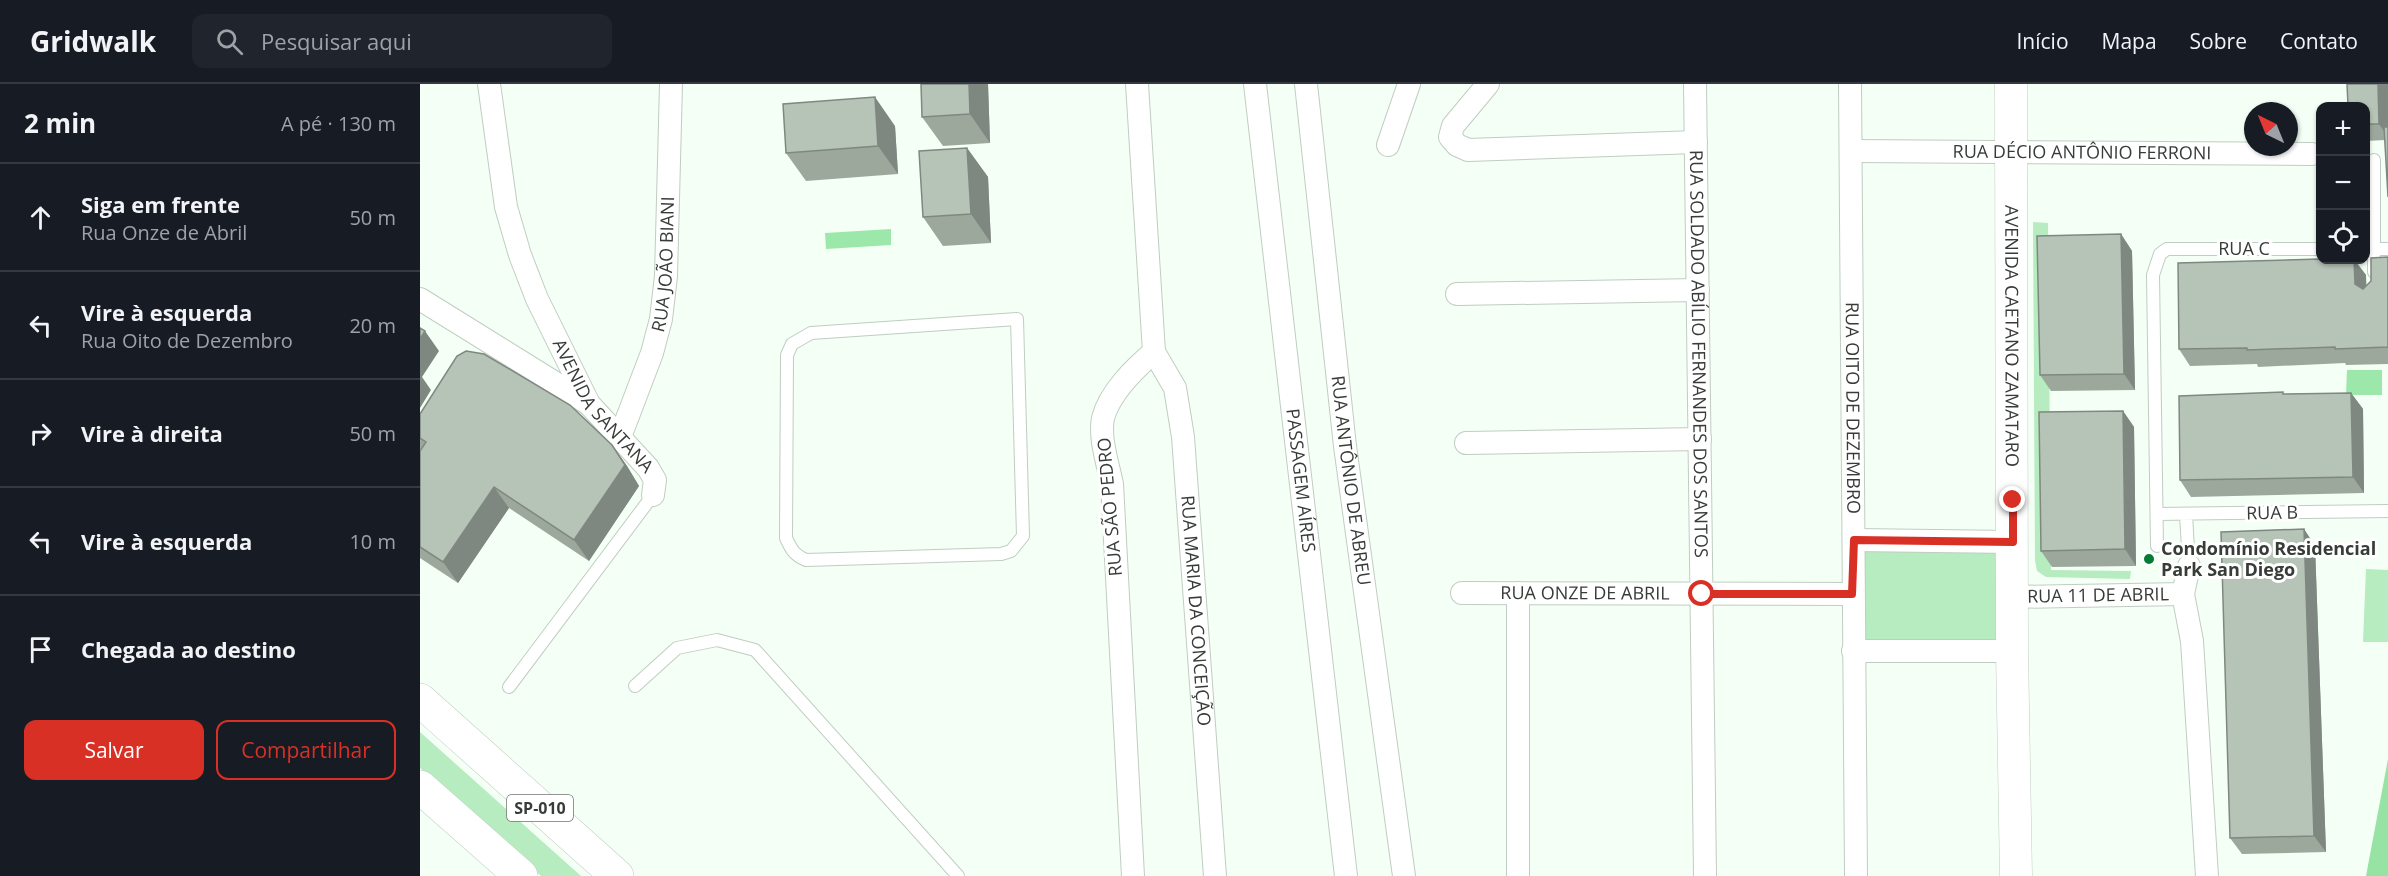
<!DOCTYPE html>
<html lang="pt">
<meta charset="utf-8">
<style>
:root{--surface:#171b24;--page:#20242c;--text:#f1f3f6;--muted:#9ea1a6;--line:#363941;--accent:#d93025}
body{margin:0;font-family:"Open Sans",sans-serif;background:var(--page);color:var(--text)}
.controls{position:absolute;right:18px;top:18px;display:grid;overflow:hidden;border-radius:12px;box-shadow:0 2px 4px #0004}
.controls button{width:54px;height:54px;display:grid;place-items:center;padding:0;border:0;border-bottom:2px solid var(--line);background:var(--surface);color:var(--text);font:30px sans-serif}
.compass{position:absolute;left:1824px;top:18px;width:54px;height:54px;border-radius:50%;background:var(--surface);box-shadow:0 2px 4px #0004;rotate:317deg}
.stop{position:absolute;width:18px;height:18px;margin:-14px;border:4px solid #d93025;border-radius:50%;background:#fff}
.stop.end{background:#d93025;border-color:#fff;box-shadow:0 2px 6px #0008}
.list{margin:0;padding:0;list-style:none}
h2{display:flex;justify-content:space-between;align-items:center;height:78px;margin:0;padding:0 24px;font-size:26px}
h2 small{font-size:20px;font-weight:400;color:var(--muted)}
.list li{display:grid;grid-template-columns:39px 1fr auto;gap:18px;align-items:center;box-sizing:border-box;height:108px;padding:0 24px;border-top:2px solid var(--line)}
.list b{display:block;font-size:22px;white-space:nowrap}
.list p{margin:0;font-size:20px;white-space:nowrap;color:var(--muted)}
.list em{font-size:20px;font-style:normal;color:var(--muted)}
.actions{display:flex;gap:12px;padding:18px 24px}
.actions a{flex:1;padding:14px 0;border:2px solid var(--accent);border-radius:12px;text-align:center;font-size:21px;color:var(--accent)}
.actions .main{background:var(--accent);color:#fff}
.icon{flex:none;width:33px;height:33px;fill:none;stroke:currentColor;stroke-width:2;stroke-linecap:round;stroke-linejoin:round}
.map{position:relative;flex:none;width:1968px;height:792px;overflow:hidden}
header{display:flex;align-items:center;gap:36px;box-sizing:border-box;height:84px;padding:0 30px;background:var(--surface);border-bottom:2px solid var(--line)}
header strong{font-size:28px}
nav{display:flex;gap:33px;margin-inline-start:auto;font-size:21px}
.search{width:420px;height:54px;background:var(--page);display:flex;align-items:center;gap:15px;box-sizing:border-box;padding:0 21px;border-radius:12px;color:var(--muted);font-size:22px}
main{display:flex}
aside{flex:1;background:var(--surface)}
.map>svg:first-child{display:block}
.green{fill:#b6ecbf}
.forest{fill:#96e3a4}
.water{fill:#9ce8aa}
.lines{fill:none;stroke-linecap:round;stroke-linejoin:round}
.service-casing{stroke:#c0cdc2;stroke-width:14}
.minor-casing{stroke:#c0cdc2;stroke-width:24}
.secondary-casing{stroke:#c0cdc2;stroke-width:33}
.trunk-casing{stroke:#c0cdc2;stroke-width:34}
.service{stroke:#fff;stroke-width:12}
.minor{stroke:#fff;stroke-width:22}
.secondary{stroke:#fff;stroke-width:32}
.trunk{stroke:#fff;stroke-width:33}
.wall{fill:#9da89d}
.shaded-wall{fill:#7f8880}
.building{fill:#b6c3b7;stroke:#7f8880;stroke-width:1.5}
.route{stroke:#d93025;stroke-width:8}
.poi-dot{fill:#007c34;stroke:#fff;stroke-width:2}
.labels{text-anchor:middle;stroke-width:6;stroke-linejoin:round;paint-order:stroke}
.shield{fill:#fff;stroke:#737674;stroke-width:1.5}
.shield-label{font-size:16px;font-weight:bold;fill:#373c38}
.street-label{font-size:18px;fill:#373c38;stroke:#fff}
.poi-label{font-size:18px;font-weight:bold;fill:#373c38;stroke:#fff;text-anchor:start}
</style>
<header>
<strong>Gridwalk</strong>
<div class="search"><svg class="icon" aria-label="search" viewBox="0 0 24 24"><circle cx="10" cy="10" r="6"/><path d="M15 15l6 6"/></svg>Pesquisar aqui</div>
<nav><a>Início</a><a>Mapa</a><a>Sobre</a><a>Contato</a></nav>
</header>
<main>
<aside>
<h2>2 min<small>A pé · 130 m</small></h2>
<ul class="list">
<li><svg class="icon" aria-label="ahead" viewBox="0 0 24 24"><path d="M12 20V5M6 11l6-6 6 6"/></svg><div><b>Siga em frente</b><p>Rua Onze de Abril</p></div><em>50 m</em></li>
<li><svg class="icon" aria-label="left" viewBox="0 0 24 24"><path d="M17 20v-9H6M10 6l-5 5 5 5"/></svg><div><b>Vire à esquerda</b><p>Rua Oito de Dezembro</p></div><em>20 m</em></li>
<li><svg class="icon" aria-label="right" viewBox="0 0 24 24"><path d="M7 20v-9h11M14 6l5 5-5 5"/></svg><div><b>Vire à direita</b></div><em>50 m</em></li>
<li><svg class="icon" aria-label="left" viewBox="0 0 24 24"><path d="M17 20v-9H6M10 6l-5 5 5 5"/></svg><div><b>Vire à esquerda</b></div><em>10 m</em></li>
<li><svg class="icon" aria-label="arrive" viewBox="0 0 24 24"><path d="M6 21V4h12l-3 4 3 4H6"/></svg><div><b>Chegada ao destino</b></div></li>
</ul>
<div class="actions"><a class="main">Salvar</a><a>Compartilhar</a></div>
</aside>
<div class="map">
<svg width="1968" height="792" viewBox="0 0 1968 792">
<rect width="100%" height="100%" fill="#f4fff6"/>
<path class="green" d="M1613,138L1628,139L1631,486L1711,487L1710,495L1626,493L1617,487L1615,476Z
M1577,464L1579,558L1446,562L1444,468Z
M1946,485L1968,486V558H1943Z
M0,648L161,792H121L0,684Z"/>
<path class="forest" d="M1968,675V792H1946Z"/>
<path class="water" d="M471,145V161L406,165L405,149Z
M1927,286H1962V311H1926Z"/>
<g class="lines">
<g class="service-casing">
<path id="service" d="M1946,165H1968
M1954,188V76
M597,235L603,452L591,467L581,470L386,476C374,471 371,465 366,454L367,271L372,260L391,249Z
M1737,430L1968,427
M1766,430L1769,482
M1737,462L1733,191L1740,170L1747,165H1900
M215,602L257,564L297,556L335,566L538,792
M89,603L233,411"/>
</g>
<g class="minor-casing">
<g id="minor">
<path id="s1" d="M69,0L86,123L100,171L117,215L169,320L228,384L235,396L233,411"/>
<path id="s2" d="M717,0L734,268L755,304L763,353L795,792"/>
<path id="s3" d="M835,0L926,792"/>
<path id="s4" d="M886,0L925,362L984,792"/>
<path d="M1068,0L1033,42L1030,53L1037,61L1048,66L1276,58"/>
<path id="s5" d="M1275,0L1285,792"/>
<path id="s6" d="M1430,0L1436,792"/>
<path d="M968,61L989,0"/>
<path id="s7" d="M1432,67L1892,70"/>
<path d="M1037,210L1278,206"/>
<path d="M0,215L169,320"/>
<path id="s8" d="M200,353L232,269L241,235L246,192L251,0"/>
<path d="M1046,359L1280,355"/>
<path d="M1435,456L1593,458"/>
<path d="M1769,482L1763,510L1772,557L1787,792"/>
<path id="s9" d="M1042,509L1432,510"/>
<path id="s10" d="M1592,513L1763,510"/>
<path d="M1433,567H1592"/>
<path d="M713,792L692,400C688,380 679,354 683,334C690,308 714,285 734,268"/>
<path d="M1098,792V509"/>
</g>
</g>
<g class="secondary-casing">
<g id="secondary">
<path id="s11" d="M1591,0L1592,567L1596,792"/>
</g>
</g>
<g class="trunk-casing">
<path id="trunk" d="M0,616L197,792
M0,703L101,792"/>
</g>
<use href="#service" class="service"/>
<use href="#minor" class="minor"/>
<use href="#secondary" class="secondary"/>
<use href="#trunk" class="trunk"/>
</g>
<path class="wall" d="M568,0L570,59L523,62L502,33Z
M1968,0L1965,56L1946,57V22Z
M475,42L478,90L386,97L366,69Z
M547,64L568,93L571,159L523,162L503,133Z
M1701,150L1712,167L1715,306L1631,307L1620,291Z
M1968,173V280L1926,281L1925,279L1838,283L1837,280L1770,282L1759,265L1900,175L1935,176L1946,191V202L1951,197Z
M1931,309L1943,325L1944,409L1771,413L1760,396L1865,310Z
M1703,327L1714,343L1716,482L1632,483L1621,467Z
M0,330L192,361L207,382L219,402L169,477L89,424L38,499L0,474V367L1,365H0Z
M1884,445L1895,462L1906,768L1822,770L1810,754Z"/>
<path class="shaded-wall" d="M549,0H568L570,59L550,30Z
M1958,0H1968V53L1959,40Z
M455,13L475,42L478,90L458,62Z
M547,64L568,93L571,159L551,130Z
M1701,150L1712,167L1715,306L1704,290Z
M1934,176L1946,191L1947,217L1935,200Z
M5,247L19,267L2,293L11,306L0,324V255Z
M1931,309L1943,325L1944,409L1933,393Z
M1703,327L1714,343L1716,482L1705,465Z
M192,361L207,382L219,402L169,477L154,456Z
M74,403L89,424L38,499L23,478Z
M1884,445L1895,462L1906,768L1894,752Z"/>
<path class="building" d="M501,0H549L550,30L502,33Z
M1927,0H1958L1959,40H1946V22H1928Z
M455,13L458,62L366,69L363,20Z
M1964,43H1968V113Z
M547,64L551,130L503,133L499,67Z
M1701,150L1704,290L1620,291L1617,152Z
M1968,173V263L1915,265V263L1827,266V264L1759,265L1758,179L1900,175L1934,176L1935,200L1943,205L1951,197V174Z
M0,244L5,247L0,255Z
M46,267L64,270L150,321L192,361L205,381L154,456L74,403L23,478L0,463V367L6,358L0,354V330L37,272Z
M1863,308V310L1931,309L1933,393L1760,396L1759,312Z
M1703,327L1705,465L1621,467L1619,328Z
M1884,445L1894,752L1810,754L1801,448Z"/>
<g class="lines">
<path class="route" d="M1282,510H1432L1434,456L1593,458V416"/>
</g>
<circle class="poi-dot" cx="1729" cy="475" r="6"/>
<g class="labels">
<rect class="shield" x="87" y="711" width="66" height="26" rx="4.5"/>
<g class="shield-label">
<text x="120" y="730">SP-010</text>
</g>
<g class="street-label">
<text dy="6" stroke="none"><textPath href="#s7" startOffset="230">RUA DÉCIO ANTÔNIO FERRONI</textPath></text>
<text x="1824" y="171">RUA C</text>
<text dy="6" stroke="none"><textPath href="#s8" startOffset="180">RUA JOÃO BIANI</textPath></text>
<text dy="6" stroke="none"><textPath href="#s11" startOffset="252">AVENIDA CAETANO ZAMATARO</textPath></text>
<text dy="6" stroke="none"><textPath href="#s5" startOffset="270">RUA SOLDADO ABÍLIO FERNANDES DOS SANTOS</textPath></text>
<text dy="6" stroke="none"><textPath href="#s1" startOffset="348">AVENIDA SANTANA</textPath></text>
<text dy="6" stroke="none"><textPath href="#s6" startOffset="324">RUA OITO DE DEZEMBRO</textPath></text>
<text dy="6" stroke="none"><textPath href="#s3" startOffset="399">PASSAGEM AÍRES</textPath></text>
<text dy="6" stroke="none"><textPath href="#s4" startOffset="399">RUA ANTÔNIO DE ABREU</textPath></text>
<text transform="translate(690 423) rotate(-95)" y="6">RUA SÃO PEDRO</text>
<text transform="translate(1852 429) rotate(-1)" y="6">RUA B</text>
<text dy="6" stroke="none"><textPath href="#s9" startOffset="123">RUA ONZE DE ABRIL</textPath></text>
<text dy="6" stroke="none"><textPath href="#s10" startOffset="86">RUA 11 DE ABRIL</textPath></text>
<text dy="6" stroke="none"><textPath href="#s2" startOffset="534">RUA MARIA DA CONCEIÇÃO</textPath></text>
</g>
<g class="poi-label">
<text x="1741" y="471">Condomínio Residencial<tspan x="1741" dy="21">Park San Diego</tspan></text>
</g>
</g>
</svg>
<div class="controls">
<button>+</button>
<button>−</button>
<button><svg class="icon" aria-label="locate" viewBox="0 0 24 24"><circle cx="12" cy="12" r="6"/><path d="M12 2v4M12 18v4M2 12h4M18 12h4"/></svg></button>
</div>
<svg class="compass" viewBox="-18 -18 36 36"><path d="M0-13l5 13h-10z" fill="#e53935"/><path d="M0 13l5-13h-10z" fill="#9ea1a6"/></svg>
<div class="stop" style="left:1282px;top:510px"></div>
<div class="stop end" style="left:1593px;top:416px"></div>
</div>
</main>
